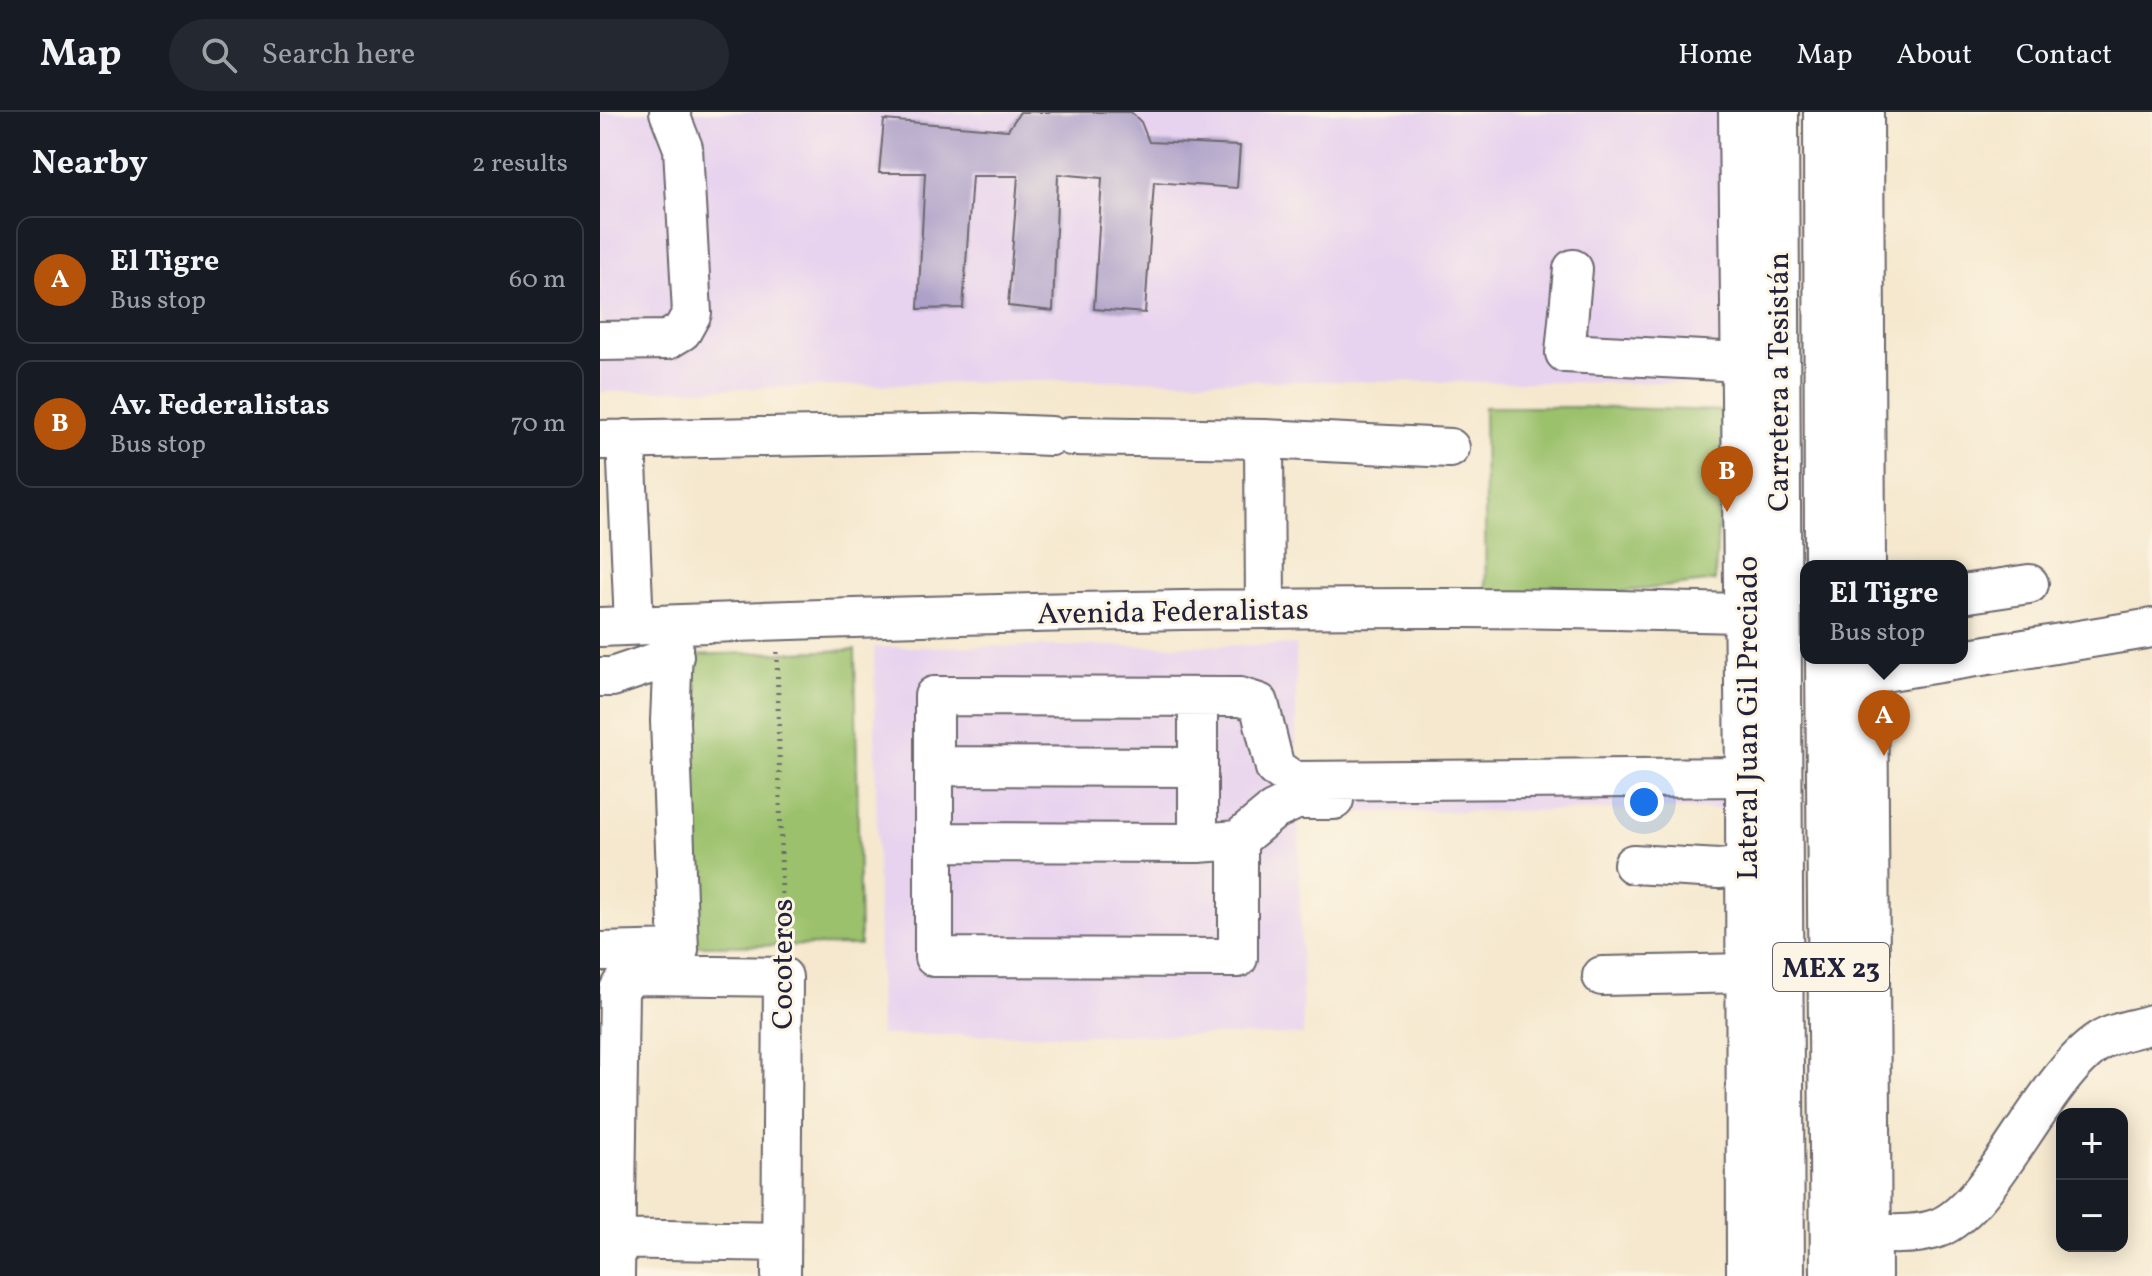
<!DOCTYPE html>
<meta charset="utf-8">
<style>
:root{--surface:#171b24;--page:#242831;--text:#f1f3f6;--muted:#9ea1a6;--line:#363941;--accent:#b45309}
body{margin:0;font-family:Vollkorn,serif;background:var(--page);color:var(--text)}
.controls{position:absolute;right:24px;bottom:24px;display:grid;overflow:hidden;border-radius:16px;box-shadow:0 4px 20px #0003}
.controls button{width:72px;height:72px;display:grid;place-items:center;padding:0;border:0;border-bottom:2px solid var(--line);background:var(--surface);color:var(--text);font:40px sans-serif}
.you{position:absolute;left:1044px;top:690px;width:28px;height:28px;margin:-20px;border:6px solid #fff;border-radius:50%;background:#1a73e8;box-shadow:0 0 0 12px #1a73e833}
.badge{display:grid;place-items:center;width:52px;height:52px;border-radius:50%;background:var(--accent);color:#fff;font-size:26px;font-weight:700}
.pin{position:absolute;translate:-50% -66px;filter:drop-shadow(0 2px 4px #0008)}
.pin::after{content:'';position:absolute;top:42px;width:28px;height:24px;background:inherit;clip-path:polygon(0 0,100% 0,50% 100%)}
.popup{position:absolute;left:1200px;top:448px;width:168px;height:104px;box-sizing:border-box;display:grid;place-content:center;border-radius:16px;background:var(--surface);filter:drop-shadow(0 2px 6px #0005);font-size:26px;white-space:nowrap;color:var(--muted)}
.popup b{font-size:30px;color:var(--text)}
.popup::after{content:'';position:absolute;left:50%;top:100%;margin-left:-16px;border:16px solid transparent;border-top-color:var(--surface)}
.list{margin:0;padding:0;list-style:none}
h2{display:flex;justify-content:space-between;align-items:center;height:104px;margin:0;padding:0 32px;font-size:34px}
h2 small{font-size:26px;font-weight:400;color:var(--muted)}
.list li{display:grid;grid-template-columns:52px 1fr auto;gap:24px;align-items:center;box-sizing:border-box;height:128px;margin:0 16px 16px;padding:0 16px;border:2px solid var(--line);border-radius:16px}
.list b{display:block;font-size:30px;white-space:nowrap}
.list p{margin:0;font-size:26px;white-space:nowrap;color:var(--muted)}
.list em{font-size:26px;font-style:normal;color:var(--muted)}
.icon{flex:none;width:44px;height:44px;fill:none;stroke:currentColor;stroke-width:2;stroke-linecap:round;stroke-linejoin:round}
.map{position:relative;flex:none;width:1552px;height:1164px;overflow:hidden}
header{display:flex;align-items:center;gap:48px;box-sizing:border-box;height:112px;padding:0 40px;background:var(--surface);border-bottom:2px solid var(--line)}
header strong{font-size:38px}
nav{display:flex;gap:44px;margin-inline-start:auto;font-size:28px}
.search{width:560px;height:72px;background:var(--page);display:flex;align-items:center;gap:20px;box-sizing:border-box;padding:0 28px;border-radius:44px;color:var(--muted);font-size:30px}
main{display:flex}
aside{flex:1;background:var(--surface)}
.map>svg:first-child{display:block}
.built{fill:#e7d2ef}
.green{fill:#9bc16c;stroke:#5e7254;stroke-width:2}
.building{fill:#ada0c9}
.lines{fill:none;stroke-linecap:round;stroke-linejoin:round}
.minor-casing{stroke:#6c676e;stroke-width:42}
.major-casing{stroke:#6c676e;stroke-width:48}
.path{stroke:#6c676e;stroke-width:5;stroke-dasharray:2 6;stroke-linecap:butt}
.minor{stroke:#fff;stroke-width:38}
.major{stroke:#fff;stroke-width:44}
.labels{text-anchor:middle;stroke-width:6;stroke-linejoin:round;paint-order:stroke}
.shield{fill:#fcf5e5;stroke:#63616e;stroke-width:2}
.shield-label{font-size:28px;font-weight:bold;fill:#22223b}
.street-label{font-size:30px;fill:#22223b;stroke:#fcf5e5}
</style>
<header>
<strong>Map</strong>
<div class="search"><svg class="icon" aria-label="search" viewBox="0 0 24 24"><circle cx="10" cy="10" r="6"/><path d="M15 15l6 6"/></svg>Search here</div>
<nav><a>Home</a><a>Map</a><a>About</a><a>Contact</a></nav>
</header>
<main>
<aside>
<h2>Nearby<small>2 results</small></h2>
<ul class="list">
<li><span class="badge">A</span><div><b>El Tigre</b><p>Bus stop</p></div><em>60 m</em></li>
<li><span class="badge">B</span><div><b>Av. Federalistas</b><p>Bus stop</p></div><em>70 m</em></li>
</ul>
</aside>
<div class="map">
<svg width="1552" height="1164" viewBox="0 0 1552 1164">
<rect width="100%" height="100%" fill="#fcf5e5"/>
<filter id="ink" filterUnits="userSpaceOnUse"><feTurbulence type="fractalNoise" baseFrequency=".0125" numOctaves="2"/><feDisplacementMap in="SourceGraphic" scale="16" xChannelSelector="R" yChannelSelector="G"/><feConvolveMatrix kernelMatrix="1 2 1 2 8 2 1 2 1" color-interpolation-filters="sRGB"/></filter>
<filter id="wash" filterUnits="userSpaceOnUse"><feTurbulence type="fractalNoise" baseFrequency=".006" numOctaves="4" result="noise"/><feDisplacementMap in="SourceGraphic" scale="32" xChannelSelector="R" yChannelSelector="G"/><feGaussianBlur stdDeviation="1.8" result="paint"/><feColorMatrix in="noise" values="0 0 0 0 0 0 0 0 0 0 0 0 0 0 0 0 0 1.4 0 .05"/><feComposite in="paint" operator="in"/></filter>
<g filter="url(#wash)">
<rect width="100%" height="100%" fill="#f5e8ce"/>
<path class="built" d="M0,0H1125L1128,271L476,268L0,280Z
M696,533V658L1123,652V697L698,701L703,923H280L274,535Z"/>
<path class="green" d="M884,295H979L1124,299L1115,469L886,495Z
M255,538L260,833L92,834L86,543Z"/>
<g id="blocks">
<path class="building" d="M420,0H531L541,10L549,30L640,34L637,76L554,70L545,201L494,197L502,66L458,62L453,199L408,194L418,64H372L363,196L318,197L325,61H279L284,8L408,18Z"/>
</g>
</g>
<g filter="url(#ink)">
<use href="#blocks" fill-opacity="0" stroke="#6c676e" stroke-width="2"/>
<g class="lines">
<g class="minor-casing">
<path id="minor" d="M973,157L965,241L1142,250
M0,229L67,228L82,219L92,201L83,36L69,0
M471,324L664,327L850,336
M26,327L34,513
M664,327L665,497
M0,328L376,321L451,324
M1362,482L1429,472
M0,515C279,504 557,496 836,496C939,495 1042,499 1145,501
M0,565H12L74,544
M1235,568L1552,516
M598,585V731
M334,654L598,655
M638,728V846L334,845V584L640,585L659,591L675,656L694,669L1148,665
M334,730L598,731L638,728L673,699L696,688H734
M1033,752L1119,757L1148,754
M0,840L79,838L70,609L74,513
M1002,864L1148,861
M1240,1120C1270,1120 1303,1126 1332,1118C1390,1104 1440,967 1500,929C1514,920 1536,917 1552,912
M0,1127L181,1130
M15,1164L19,878L26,868L38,863L183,865L181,1164"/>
</g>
<g class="major-casing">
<path id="major" d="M1141,0L1148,665L1149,1164
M1176,0L1182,1164
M1226,0L1227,454
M1261,0L1263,454
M1228,546L1233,1164
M1265,546L1269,1164"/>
</g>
<path class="path" d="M177,540L183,836"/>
<use href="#minor" class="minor"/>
<use href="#major" class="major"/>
</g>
</g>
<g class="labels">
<rect class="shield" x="1173" y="831" width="116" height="48" rx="6"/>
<g class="shield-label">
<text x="1231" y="865">MEX 23</text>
</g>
<g class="street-label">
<text transform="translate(1178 270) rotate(-90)" y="10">Carretera a Tesistán</text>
<text transform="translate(573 499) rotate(-1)" y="10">Avenida Federalistas</text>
<text transform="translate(1147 606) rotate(-90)" y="10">Lateral Juan Gil Preciado</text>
<text transform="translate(182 852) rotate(-90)" y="10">Cocoteros</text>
</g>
</g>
</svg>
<div class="controls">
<button>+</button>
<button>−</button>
</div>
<div class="you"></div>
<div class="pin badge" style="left:1284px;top:644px">A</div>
<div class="popup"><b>El Tigre</b>Bus stop</div>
<div class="pin badge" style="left:1127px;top:400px">B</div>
</div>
</main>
